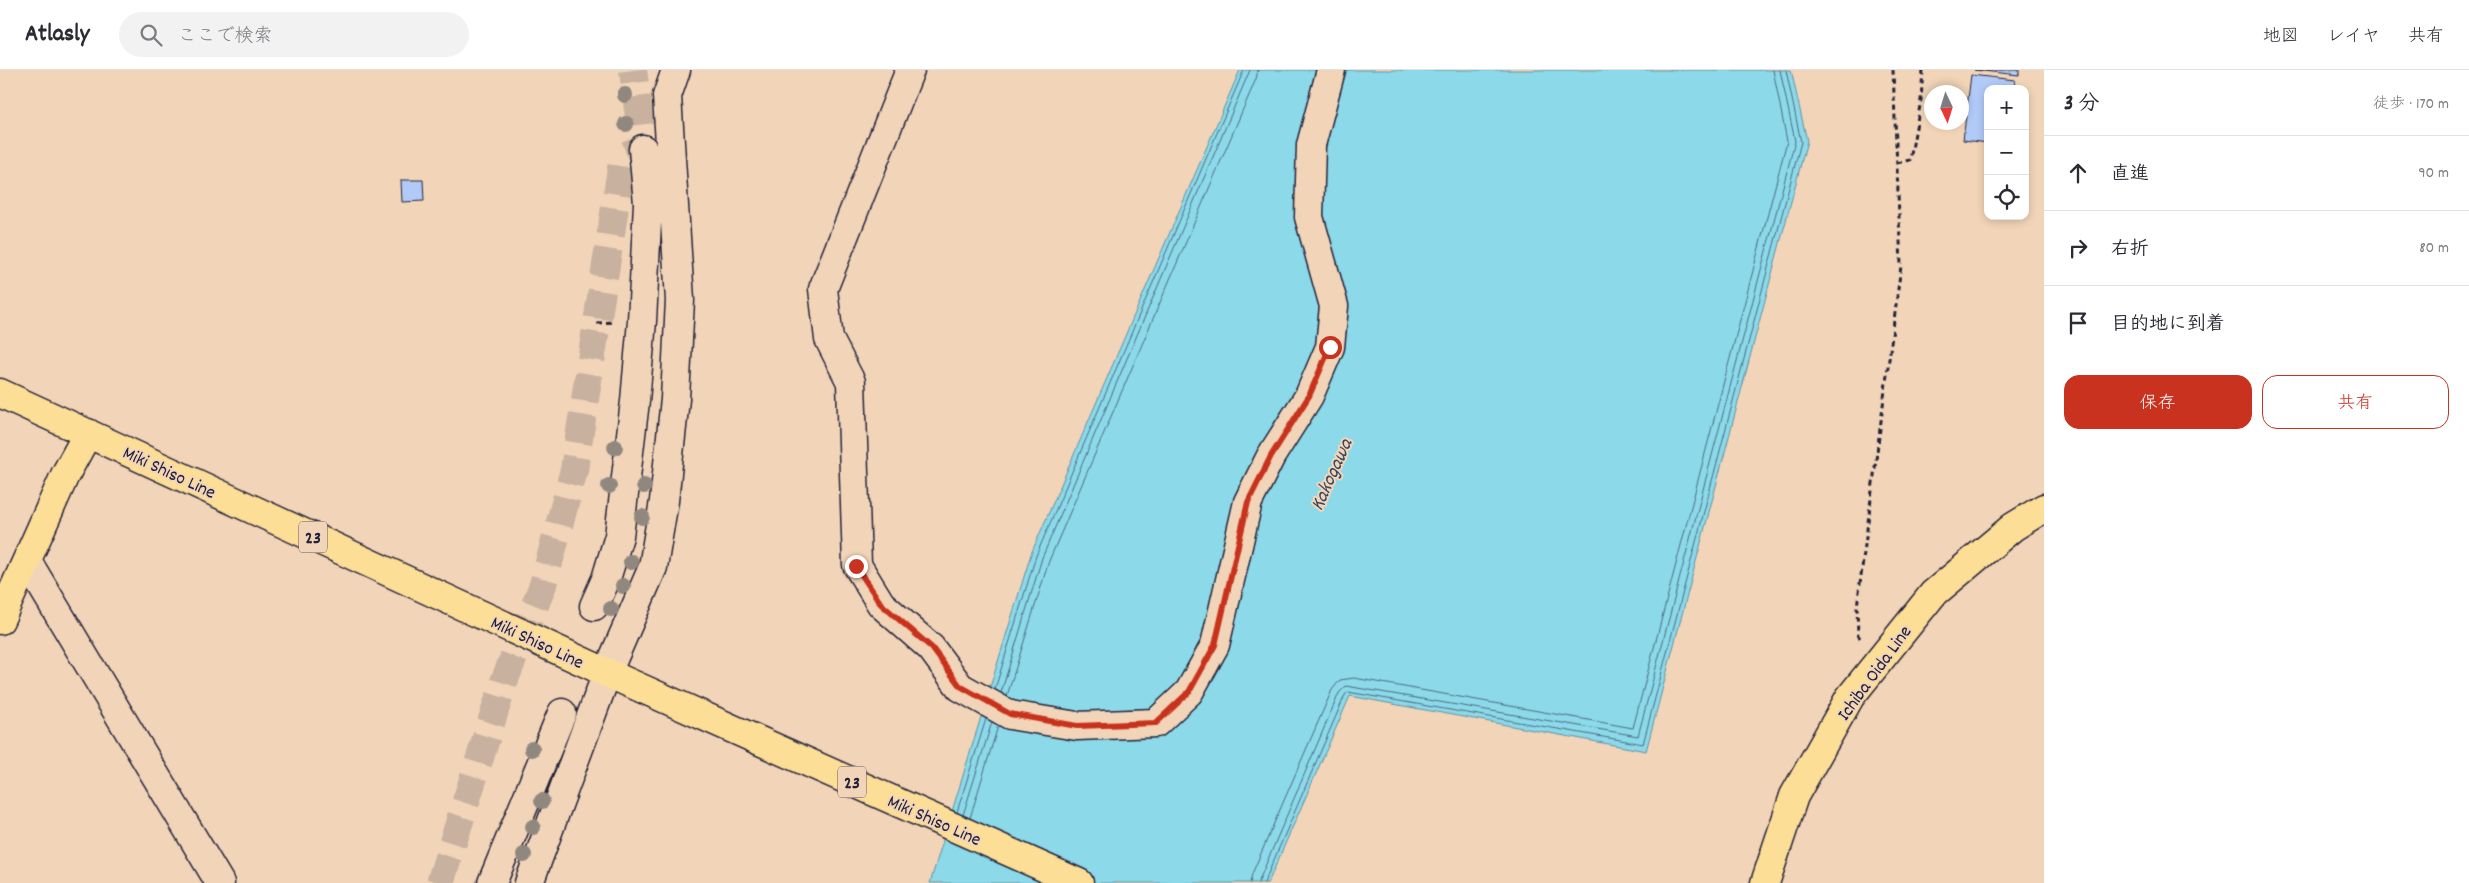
<!DOCTYPE html>
<html lang="ja">
<meta charset="utf-8">
<style>
:root{--surface:#fff;--page:#f2f2f3;--text:#2b2b33;--muted:#7c7c81;--line:#e1e1e2;--accent:#c8321e}
body{margin:0;font-family:Dekko,"Klee One",sans-serif;background:var(--page);color:var(--text)}
.controls{position:absolute;right:15px;top:15px;display:grid;overflow:hidden;border-radius:10px;box-shadow:0 2px 8px #0003}
.controls button{width:45px;height:45px;display:grid;place-items:center;padding:0;border:0;border-bottom:1px solid var(--line);background:var(--surface);color:var(--text);font:25px sans-serif}
.compass{position:absolute;left:1924px;top:15px;width:45px;height:45px;border-radius:50%;background:var(--surface);box-shadow:0 2px 8px #0003;rotate:176deg}
.stop{position:absolute;width:15px;height:15px;margin:-11px;border:4px solid #c8321e;border-radius:50%;background:#fff}
.stop.end{background:#c8321e;border-color:#fff;box-shadow:0 1px 5px #0008}
.list{margin:0;padding:0;list-style:none}
h2{display:flex;justify-content:space-between;align-items:center;height:65px;margin:0;padding:0 20px;font-size:21px}
h2 small{font-size:16px;font-weight:400;color:var(--muted)}
.list li{display:grid;grid-template-columns:32px 1fr auto;gap:15px;align-items:center;box-sizing:border-box;height:75px;padding:0 20px;border-top:1px solid var(--line)}
.list b{display:block;font-size:19px;white-space:nowrap}
.list em{font-size:16px;font-style:normal;color:var(--muted)}
.actions{display:flex;gap:10px;padding:15px 20px}
.actions a{flex:1;padding:11px 0;border:1px solid var(--accent);border-radius:15px;text-align:center;font-size:18px;color:var(--accent)}
.actions .main{background:var(--accent);color:#fff}
.icon{flex:none;width:28px;height:28px;fill:none;stroke:currentColor;stroke-width:2;stroke-linecap:round;stroke-linejoin:round}
.map{position:relative;flex:none;width:2044px;height:813px;overflow:hidden}
header{display:flex;align-items:center;gap:30px;box-sizing:border-box;height:70px;padding:0 25px;background:var(--surface);border-bottom:1px solid var(--line)}
header strong{font-size:24px}
nav{display:flex;gap:28px;margin-inline-start:auto;font-size:18px}
.search{width:350px;height:45px;background:var(--page);display:flex;align-items:center;gap:12px;box-sizing:border-box;padding:0 18px;border-radius:28px;color:var(--muted);font-size:19px}
main{display:flex}
aside{flex:1;background:var(--surface)}
.map>svg:first-child{display:block}
.water{fill:#8bd9e9;stroke:#6190a3}
.lines{fill:none;stroke-linecap:round;stroke-linejoin:round}
.shore{stroke:#4c6b81;stroke-width:1}
.building{fill:#b1caf8;stroke:#22223b}
.minor-tunnel{stroke:#c8b19f;stroke-width:28;stroke-dasharray:28 14;stroke-linecap:butt}
.minor-casing{stroke:#22223b;stroke-width:31}
.major-casing{stroke:#22223b;stroke-width:31}
.path{stroke:#22223b;stroke-width:3;stroke-dasharray:5 4;stroke-linecap:butt}
.minor{stroke:#f2d5b8;stroke-width:28}
.major{stroke:#fdde96;stroke-width:28}
.tree{fill:#90887f}
.route{stroke:#c8321e;stroke-width:6}
.labels{text-anchor:middle;stroke-width:4;stroke-linejoin:round;paint-order:stroke}
.shield{fill:#f2d5b8;stroke:#605860;stroke-width:1}
.shield-label{font-size:18px;font-weight:bold;fill:#22223b}
.street-label{font-size:19px;fill:#22223b;stroke:#f2d5b8}
.water-label{font-size:20px;font-style:italic;fill:#37475e;stroke:#f2d5b8}
</style>
<header>
<strong>Atlasly</strong>
<div class="search"><svg class="icon" aria-label="search" viewBox="0 0 24 24"><circle cx="10" cy="10" r="6"/><path d="M15 15l6 6"/></svg>ここで検索</div>
<nav><a>地図</a><a>レイヤ</a><a>共有</a></nav>
</header>
<main>
<div class="map">
<svg width="2044" height="813" viewBox="0 0 2044 813">
<rect width="100%" height="100%" fill="#f2d5b8"/>
<filter id="ink" filterUnits="userSpaceOnUse"><feTurbulence type="fractalNoise" baseFrequency=".02" numOctaves="2"/><feDisplacementMap in="SourceGraphic" scale="10" xChannelSelector="R" yChannelSelector="G"/><feConvolveMatrix kernelMatrix="1 2 1 2 8 2 1 2 1" color-interpolation-filters="sRGB"/></filter>
<g filter="url(#ink)">
<path class="water" d="M1240,0H1791L1807,71L1646,681L1350,626L1268,813H930L1031,484Z"/>
<g class="lines">
<path class="shore" d="M995,619L1036,486L1244,0
M1001,623L1042,488L1250,0
M1007,626L1049,491L1256,9L1258,0
M957,742L986,649
M963,745L992,652
M970,748L998,656
M1250,813L1252,804L1332,620L1340,610L1354,608L1633,658L1787,71L1773,0
M1258,813L1339,623L1346,616L1638,666L1795,71L1780,0
M1264,813L1345,625L1348,622L1643,674L1801,72L1786,0"/>
</g>
<path class="building" d="M1974,0H2019V5Z
M1971,5L2015,10L2014,19H1988V73L1963,70Z
M401,110H423L424,131L402,132Z"/>
<g class="lines">
<path class="minor-tunnel" d="M440,813L505,609L543,515L574,400L623,86L643,79L633,0"/>
<g class="minor-casing">
<path id="minor" d="M910,0L823,219L829,269L851,312L857,495L881,534L931,578L960,617L1010,645L1077,656L1156,653L1189,622L1215,575L1248,432L1271,386L1309,326L1330,277L1334,236L1309,147L1311,75L1331,0
M27,491L220,813
M594,536L606,509L619,466L635,331L642,251L648,133L643,79
M492,813L562,643
M529,813L607,603L653,497L664,431L675,329L680,230L667,26L676,0"/>
</g>
<g class="major-casing">
<path id="major" d="M0,323L625,611L1079,813
M0,550L65,405L88,363
M1765,813L1794,726L1850,627L1933,524L2013,457L2044,438"/>
</g>
<path class="path" d="M1897,93L1910,90L1921,30L1923,0
M597,253L614,252
M1860,568L1858,565L1857,537L1901,196L1893,0"/>
<use href="#minor" class="minor"/>
<use href="#major" class="major"/>
</g>
<g class="tree">
<circle cx="625" cy="25" r="8"/>
<circle cx="626" cy="54" r="8"/>
<circle cx="615" cy="377" r="8"/>
<circle cx="609" cy="416" r="8"/>
<circle cx="644" cy="416" r="8"/>
<circle cx="642" cy="447" r="8"/>
<circle cx="631" cy="492" r="8"/>
<circle cx="623" cy="516" r="8"/>
<circle cx="611" cy="539" r="8"/>
<circle cx="532" cy="679" r="8"/>
<circle cx="542" cy="731" r="8"/>
<circle cx="533" cy="757" r="8"/>
<circle cx="524" cy="785" r="8"/>
</g>
</g>
<g class="lines" filter="url(#ink)">
<path class="route" d="M856,496L881,534L932,578L960,616L1010,644L1077,656L1156,653L1189,622L1215,575L1248,432L1271,386L1309,326L1330,277"/>
</g>
<g class="labels">
<g class="shield">
<rect x="299" y="451.5" width="28" height="31" rx="4"/>
<rect x="838" y="696.5" width="28" height="31" rx="4"/>
</g>
<g class="shield-label">
<text x="313" y="473">23</text>
<text x="852" y="718">23</text>
</g>
<g class="street-label">
<text transform="translate(170 401) rotate(25)" y="7">Miki Shiso Line</text>
<text transform="translate(538 571) rotate(25)" y="7">Miki Shiso Line</text>
<text transform="translate(1873 602) rotate(-54)" y="7">Ichiba Oida Line</text>
<text transform="translate(935 749) rotate(24)" y="7">Miki Shiso Line</text>
</g>
<g class="water-label">
<text transform="translate(1330 404) rotate(-66)" y="7">Kakogawa</text>
</g>
</g>
</svg>
<div class="controls">
<button>+</button>
<button>−</button>
<button><svg class="icon" aria-label="locate" viewBox="0 0 24 24"><circle cx="12" cy="12" r="6"/><path d="M12 2v4M12 18v4M2 12h4M18 12h4"/></svg></button>
</div>
<svg class="compass" viewBox="-18 -18 36 36"><path d="M0-13l5 13h-10z" fill="#e53935"/><path d="M0 13l5-13h-10z" fill="#7c7c81"/></svg>
<div class="stop" style="left:1330px;top:277px"></div>
<div class="stop end" style="left:856px;top:496px"></div>
</div>
<aside>
<h2>3 分<small>徒歩 · 170 m</small></h2>
<ul class="list">
<li><svg class="icon" aria-label="ahead" viewBox="0 0 24 24"><path d="M12 20V5M6 11l6-6 6 6"/></svg><div><b>直進</b></div><em>90 m</em></li>
<li><svg class="icon" aria-label="right" viewBox="0 0 24 24"><path d="M7 20v-9h11M14 6l5 5-5 5"/></svg><div><b>右折</b></div><em>80 m</em></li>
<li><svg class="icon" aria-label="arrive" viewBox="0 0 24 24"><path d="M6 21V4h12l-3 4 3 4H6"/></svg><div><b>目的地に到着</b></div></li>
</ul>
<div class="actions"><a class="main">保存</a><a>共有</a></div>
</aside>
</main>
